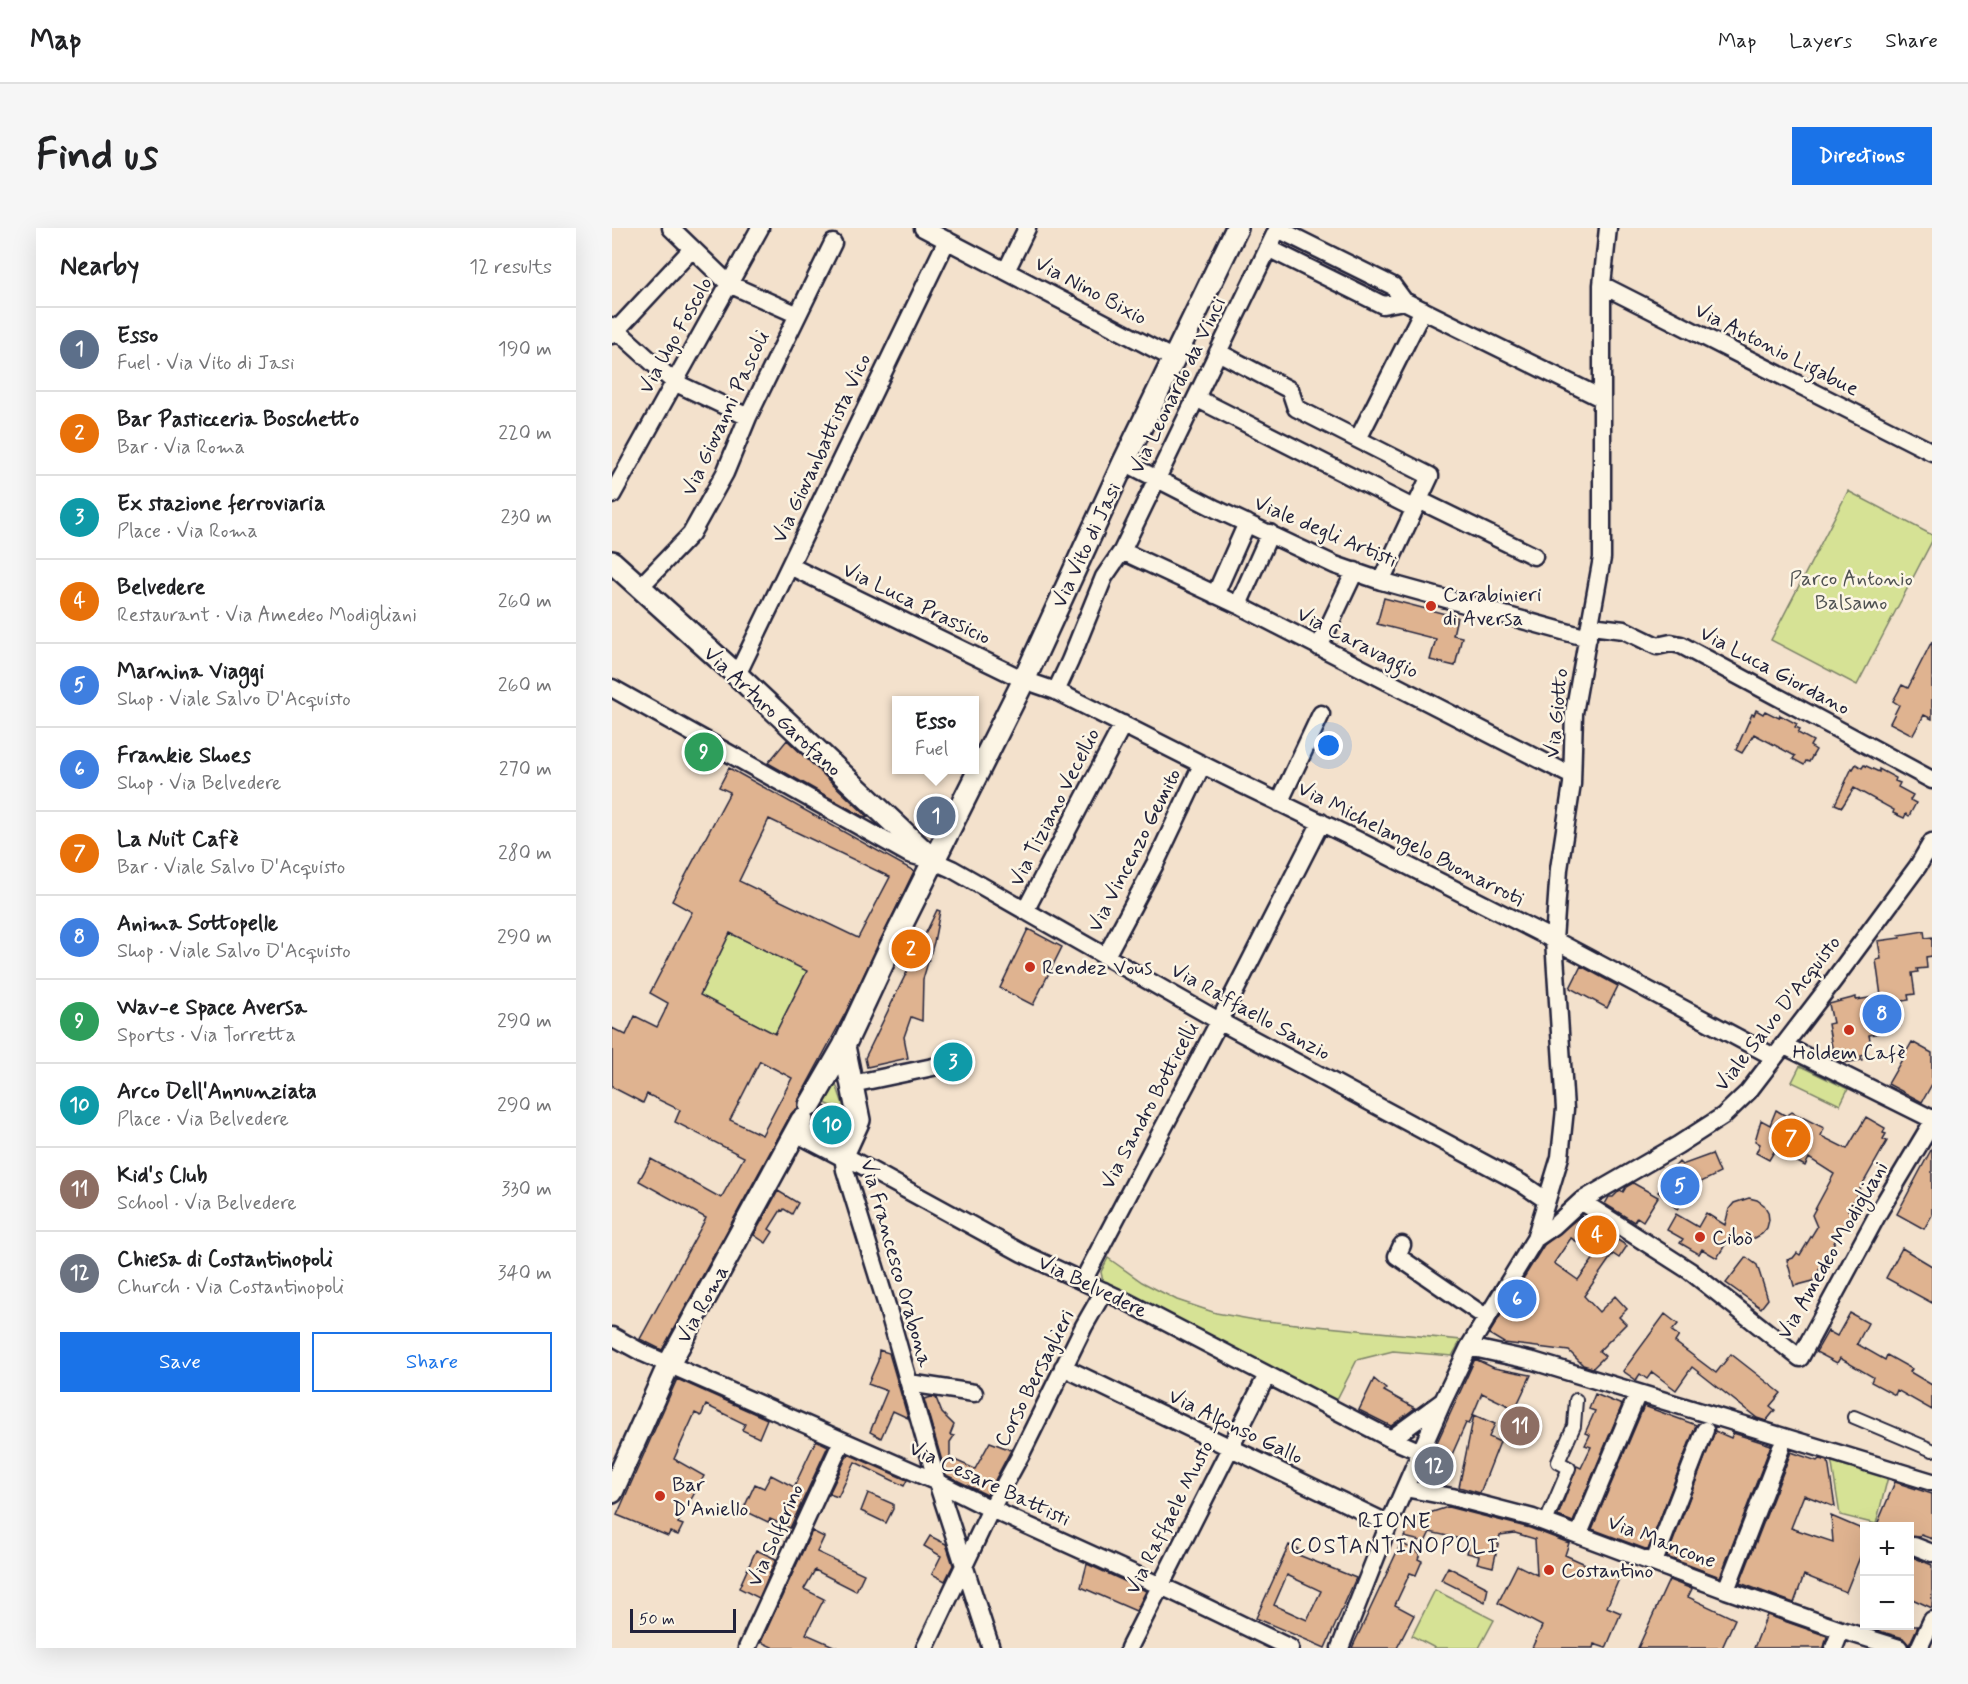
<!DOCTYPE html>
<meta charset="utf-8">
<style>
:root{--surface:#fff;--page:#f6f6f6;--text:#202124;--muted:#757577;--line:#e0e0e0;--accent:#1a73e8}
body{margin:0;font-family:Mynerve,sans-serif;background:var(--page);color:var(--text)}
.controls{position:absolute;right:18px;bottom:18px;display:grid;overflow:hidden;border-radius:0px;box-shadow:0 6px 24px #0002}
.controls button{width:54px;height:54px;display:grid;place-items:center;padding:0;border:0;border-bottom:2px solid var(--line);background:var(--surface);color:var(--text);font:30px sans-serif}
.scale{position:absolute;left:18px;bottom:15px;width:106px;box-sizing:border-box;padding-left:6px;border:3px solid #22223b;border-top:0;font-size:16px;line-height:21px;white-space:nowrap;color:#22223b;-webkit-text-stroke:4px #fcf5e5;paint-order:stroke}
.you{position:absolute;left:717px;top:518px;width:21px;height:21px;margin:-15px;border:4px solid #fff;border-radius:50%;background:#1a73e8;box-shadow:0 0 0 9px #1a73e833}
.badge{display:grid;place-items:center;width:39px;height:39px;border-radius:50%;background:var(--accent);color:#fff;font-size:20px;font-weight:700}
.pin{position:absolute;translate:-50% -50%;border:3px solid #fff;box-shadow:0 2px 6px #0006}
.popup{position:absolute;left:280px;top:468px;width:87px;height:78px;box-sizing:border-box;display:grid;place-content:center;border-radius:0px;background:var(--surface);filter:drop-shadow(0 2px 4px #0005);font-size:20px;white-space:nowrap;color:var(--muted)}
.popup b{font-size:22px;color:var(--text)}
.popup::after{content:'';position:absolute;left:50%;top:100%;margin-left:-12px;border:12px solid transparent;border-top-color:var(--surface)}
.list{margin:0;padding:0;list-style:none}
h2{display:flex;justify-content:space-between;align-items:center;height:78px;margin:0;padding:0 24px;font-size:26px}
h2 small{font-size:20px;font-weight:400;color:var(--muted)}
.list li{display:grid;grid-template-columns:39px 1fr auto;gap:18px;align-items:center;box-sizing:border-box;height:84px;padding:0 24px;border-top:2px solid var(--line)}
.list b{display:block;font-size:22px;white-space:nowrap}
.list p{margin:0;font-size:20px;white-space:nowrap;color:var(--muted)}
.list em{font-size:20px;font-style:normal;color:var(--muted)}
.actions{display:flex;gap:12px;padding:18px 24px}
.actions a{flex:1;padding:14px 0;border:2px solid var(--accent);border-radius:0px;text-align:center;font-size:21px;color:var(--accent)}
.actions .main{background:var(--accent);color:#fff}
.map{position:relative;flex:none;width:1320px;height:1420px;overflow:hidden;border-radius:0px}
header{display:flex;align-items:center;gap:36px;box-sizing:border-box;height:84px;padding:0 30px;background:var(--surface);border-bottom:2px solid var(--line)}
header strong{font-size:28px}
nav{display:flex;gap:33px;margin-inline-start:auto;font-size:21px}
.intro{display:flex;align-items:center;justify-content:space-between;box-sizing:border-box;height:144px;padding:0 36px}
h1{margin:0;font-size:42px}
.button{padding:15px 27px;border-radius:0px;background:var(--accent);color:#fff;font-size:21px;font-weight:700}
main{display:flex;gap:36px;padding:0 36px}
aside{flex:1;background:var(--surface);border-radius:0px;box-shadow:0 6px 24px #0002}
.map>svg:first-child{display:block}
.green{fill:#d6e295;stroke:#7c8268;stroke-width:1.5}
.building{fill:#dfb390;stroke:#22223b;stroke-width:1.5;fill-rule:evenodd}
.lines{fill:none;stroke-linecap:round;stroke-linejoin:round}
.pedestrian-casing{stroke:#22223b;stroke-width:16}
.minor-casing{stroke:#22223b;stroke-width:21}
.tertiary-casing{stroke:#22223b;stroke-width:26}
.pedestrian{stroke:#fcf5e5;stroke-width:12}
.minor{stroke:#fcf5e5;stroke-width:16}
.tertiary{stroke:#fcf5e5;stroke-width:21}
.poi-dot{fill:#c8321e;stroke:#fcf5e5;stroke-width:2}
.labels{text-anchor:middle;stroke-width:5;stroke-linejoin:round;paint-order:stroke}
.street-label{font-size:21px;fill:#22223b;stroke:#fcf5e5}
.park-label{font-size:21px;fill:#4f5252;stroke:#fcf5e5}
.poi-label{font-size:21px;fill:#22223b;stroke:#fcf5e5;text-anchor:start}
.neighbourhood-label{font-size:22px;letter-spacing:1.5px;fill:#22223b;stroke:#fcf5e5}
</style>
<header>
<strong>Map</strong>
<nav><a>Map</a><a>Layers</a><a>Share</a></nav>
</header>
<div class="intro"><h1>Find us</h1><a class="button">Directions</a></div>
<main>
<aside>
<h2>Nearby<small>12 results</small></h2>
<ul class="list">
<li><span class="badge" style="background:#5c6f8a">1</span><div><b>Esso</b><p>Fuel · Via Vito di Jasi</p></div><em>190 m</em></li>
<li><span class="badge" style="background:#e8710a">2</span><div><b>Bar Pasticceria Boschetto</b><p>Bar · Via Roma</p></div><em>220 m</em></li>
<li><span class="badge" style="background:#0f9aa8">3</span><div><b>Ex stazione ferroviaria</b><p>Place · Via Roma</p></div><em>230 m</em></li>
<li><span class="badge" style="background:#e8710a">4</span><div><b>Belvedere</b><p>Restaurant · Via Amedeo Modigliani</p></div><em>260 m</em></li>
<li><span class="badge" style="background:#3f7fe0">5</span><div><b>Marnina Viaggi</b><p>Shop · Viale Salvo D'Acquisto</p></div><em>260 m</em></li>
<li><span class="badge" style="background:#3f7fe0">6</span><div><b>Frankie Shoes</b><p>Shop · Via Belvedere</p></div><em>270 m</em></li>
<li><span class="badge" style="background:#e8710a">7</span><div><b>La Nuit Cafè</b><p>Bar · Viale Salvo D'Acquisto</p></div><em>280 m</em></li>
<li><span class="badge" style="background:#3f7fe0">8</span><div><b>Anima Sottopelle</b><p>Shop · Viale Salvo D'Acquisto</p></div><em>290 m</em></li>
<li><span class="badge" style="background:#2e9e5b">9</span><div><b>Wav-e Space Aversa</b><p>Sports · Via Torretta</p></div><em>290 m</em></li>
<li><span class="badge" style="background:#0f9aa8">10</span><div><b>Arco Dell'Annunziata</b><p>Place · Via Belvedere</p></div><em>290 m</em></li>
<li><span class="badge" style="background:#8d6e63">11</span><div><b>Kid's Club</b><p>School · Via Belvedere</p></div><em>330 m</em></li>
<li><span class="badge" style="background:#6b7280">12</span><div><b>Chiesa di Costantinopoli</b><p>Church · Via Costantinopoli</p></div><em>340 m</em></li>
</ul>
<div class="actions"><a class="main">Save</a><a>Share</a></div>
</aside>
<div class="map">
<svg width="1320" height="1420" viewBox="0 0 1320 1420">
<rect width="100%" height="100%" fill="#f3e1cc"/>
<filter id="ink" filterUnits="userSpaceOnUse"><feTurbulence type="fractalNoise" baseFrequency=".0167" numOctaves="2"/><feDisplacementMap in="SourceGraphic" scale="12" xChannelSelector="R" yChannelSelector="G"/><feConvolveMatrix kernelMatrix="1 2 1 2 8 2 1 2 1" color-interpolation-filters="sRGB"/></filter>
<g filter="url(#ink)">
<path class="green" d="M1236,263L1320,307V313L1245,457L1159,412Z
M118,705L195,743L163,806L88,767Z
M1188,838L1236,861L1228,877L1180,854Z
M220,857L225,859L234,885L211,874Z
M496,1030L530,1054L565,1072L604,1085L643,1092L849,1112L840,1128L781,1123L745,1132L724,1173L491,1054L489,1044Z
M1219,1230L1277,1245L1264,1296L1228,1287Z
M823,1362L882,1392L867,1420H823L800,1408Z"/>
<path class="building" d="M772,370L845,389L841,407L850,409L843,438L818,432L824,411L765,396Z
M1320,413V491L1312,487L1301,507L1278,495L1287,477L1281,473L1290,457L1296,460Z
M1144,482L1151,486L1153,483L1167,490L1168,487L1185,496L1183,499L1188,501L1186,505L1201,513L1198,518L1204,522L1197,534L1194,533L1192,537L1181,531L1183,528L1142,506L1130,525L1124,522L1140,486L1142,487Z
M175,512L256,589L250,588L156,535Z
M1244,536L1250,540L1252,537L1267,544V541L1284,550L1283,553L1288,555L1286,559L1301,567L1298,572L1304,575L1297,588L1294,586L1292,590L1281,585L1282,582L1242,560L1230,579L1223,576L1240,540L1241,541Z
M117,540L302,643L234,784L187,871L186,880L179,886L50,1122L28,1111L94,990L27,953L39,931L109,970L132,929L63,894L68,882L35,866L31,875L0,859V800L14,807L23,788L45,799L52,785L56,775L38,765L80,684L60,673L118,564L107,559ZM157,591L278,649L246,710L127,653ZM118,705L195,743L163,806L88,767ZM148,833L180,850L150,907L118,892Z
M325,682L328,683L322,714L311,751L310,793L299,789L292,809L296,830L255,839L253,830Z
M416,701L450,719L421,777L388,760Z
M1312,703L1313,710L1320,709V728L1314,729L1315,740L1305,741L1306,744L1300,745L1303,766L1296,767L1297,772L1284,774L1288,798L1272,800L1273,804L1257,807L1259,817L1255,818L1256,826L1249,828L1250,832L1232,835L1226,833L1224,824L1221,825L1216,796L1221,795L1217,776L1244,769V772L1269,768L1264,732L1269,731L1266,713L1288,710L1287,707Z
M969,738L1006,758L995,780L958,760Z
M1300,814L1320,825V856L1310,874L1276,856Z
M346,819L352,847L336,850L330,822Z
M212,878L233,889L225,909L201,897L202,889L209,884Z
M1164,882L1174,888L1180,884L1212,900L1209,908L1235,921L1254,889L1273,900L1271,905L1274,906L1271,911L1275,913L1236,982L1239,984L1201,1053L1182,1058L1175,1032L1181,1030L1185,1025L1188,1027L1205,999L1200,987L1222,946L1197,930L1193,938L1163,922L1157,932L1144,925L1148,916L1143,913L1149,892L1158,897Z
M1320,920V987L1312,1001L1285,986Z
M1100,926L1108,945L1089,954L1065,981L1046,964L1060,949L1056,946L1067,934L1070,937Z
M1021,955L1046,969L1031,993L1025,989L1022,994L993,976L997,969H1001L1008,962L1011,964L1014,959Z
M166,963L186,975L180,986L172,981L171,983L169,982L157,1001L161,1004L154,1015L142,1007Z
M1137,970L1145,972L1152,977L1156,984L1157,992L1155,1000L1150,1006L1143,1010L1135,1011L1119,1007L1105,1030L1090,1021L1087,1026L1068,1015L1071,1011L1055,1002L1064,986L1086,999L1094,985L1113,997L1117,981L1122,975Z
M969,988L1015,1018L1007,1030L1001,1026L972,1068L987,1084L1003,1068L1015,1081L1007,1089L1014,1096L987,1123L993,1128L981,1140L971,1137L957,1123L892,1115L877,1106L932,1017ZM959,1010L985,1026L966,1052L942,1035Z
M1290,1020L1320,1038V1075L1274,1050Z
M1134,1029L1145,1037L1156,1071L1149,1080L1114,1055Z
M1238,1085L1256,1095L1245,1116L1273,1132L1275,1127L1300,1141L1298,1144L1320,1157V1182L1285,1162L1283,1167L1259,1154L1261,1149L1228,1130L1225,1135L1204,1124L1216,1103L1225,1108Z
M1053,1086L1066,1096L1060,1103L1067,1108L1063,1114L1104,1145L1119,1126L1169,1165L1158,1178L1163,1182L1154,1193L1145,1190L1080,1139L1064,1162L1040,1144L1035,1151L1028,1146L1024,1152L1011,1143Z
M267,1122L277,1125L296,1190L281,1183L269,1210L258,1204L275,1163L256,1156L266,1133Z
M863,1131L882,1140L919,1147L903,1181L870,1165L857,1196L854,1195L827,1256L808,1252Z
M65,1151L155,1191L147,1210L130,1202L133,1196L94,1177L89,1188L83,1185L62,1231L92,1248L66,1295L71,1297L66,1307L58,1304L56,1308L5,1287Z
M762,1151L774,1161L772,1163L803,1180L779,1198L747,1182Z
M983,1166L1010,1177L961,1294L946,1288L965,1238L969,1240L979,1219L973,1217L978,1207L973,1205L983,1183L977,1181Z
M320,1169L324,1170L330,1185L342,1197L338,1207L342,1208L338,1214V1230L363,1241L378,1214L399,1222L375,1267L334,1247L312,1171Z
M1032,1178L1084,1197L1036,1322L980,1301Z
M862,1187L883,1196L877,1209L888,1214L868,1265L847,1259Z
M1103,1203L1119,1210L1121,1205L1159,1217L1108,1349L1055,1329Z
M204,1212L216,1218L178,1300L158,1291L156,1294L131,1282L143,1256L152,1260L159,1247L182,1259Z
M1179,1224L1205,1233L1207,1231L1216,1233L1223,1279L1192,1267L1179,1300L1221,1314L1219,1288L1252,1302V1319L1234,1364L1192,1347L1182,1375L1128,1355Z
M236,1226L295,1252L292,1258L243,1234L226,1269L217,1266Z
M1283,1254L1320,1266V1311L1309,1307L1308,1309H1298V1299H1264Z
M256,1265L281,1276V1281L274,1295L249,1283Z
M836,1279L918,1300L957,1315L953,1327L1007,1351L995,1379L1009,1385L994,1420L982,1416L981,1420H920L930,1398L886,1375L905,1337L925,1347L923,1311L903,1305L888,1307L881,1339L865,1335L867,1328L855,1325L858,1313L818,1304L813,1314L792,1309L799,1296L808,1288Z
M200,1303L212,1309L205,1324L252,1346L244,1363L203,1342L192,1361L212,1371L194,1406L226,1420H162L149,1414Z
M318,1308L334,1316L341,1337L333,1353L320,1346L329,1328L312,1318Z
M789,1315L808,1325L806,1331L810,1333L804,1347L798,1345L783,1377L802,1387L785,1420H740Z
M677,1317L686,1321L684,1326L744,1350L713,1420L644,1390ZM675,1347L709,1363L695,1392L662,1377Z
M144,1322L164,1331L147,1370L127,1360Z
M1298,1328L1320,1337V1380L1298,1370Z
M475,1336L534,1363L524,1383L469,1359Z
M836,1339L876,1360L873,1374L829,1352Z
M1057,1352L1080,1361L1076,1369L1123,1391L1110,1420H1026Z
M1155,1387L1215,1408L1212,1420H1142Z
M1259,1398H1306L1297,1417L1291,1410L1260,1401Z"/>
<g class="lines">
<g class="pedestrian-casing">
<path id="pedestrian" d="M1242,1189L1320,1222
M934,1294L957,1240L946,1234L962,1198L964,1172"/>
</g>
<g class="minor-casing">
<path id="minor" d="M59,0L117,56L184,86
M311,0L562,131
M666,1L781,58L792,73L989,170
M656,20L771,77L792,73
M394,43L415,0
M990,57L1320,224
M0,98L62,154L136,189
M0,107L80,21
M606,124L678,162L684,180L818,248L769,353
M584,170L803,281
M746,211L811,82
M512,234L604,281L723,337L769,353L976,410
M0,267L148,0
M807,272L922,328
M510,323L626,377L960,548
M178,338L412,452L444,463L625,554L745,612L942,712L1162,829
M27,360L79,306L113,245L136,189L221,15
M603,367L635,295
M626,377L658,305
M979,398L1012,402L1045,418L1059,415L1069,417L1320,552
M707,419L743,343
M125,447L335,12
M0,460L297,626L322,633L340,641L607,793L909,955L934,972
M444,463L458,433L492,349L510,323L666,0
M667,575L709,486
M413,683L511,496
M494,728L544,634L590,537
M1171,817L1320,891
M240,856L321,839
M231,927L410,1025L517,1075L779,1211L809,1224
M231,927L233,942L275,1078L325,1254L379,1420
M969,973L1078,1043L1188,1130L1268,982L1320,895
M923,1011L942,998L969,973L1066,917L1111,888L1136,864L1221,753L1306,638L1320,614
M790,1017L785,1028L875,1090
M471,1053L620,769L709,594
M0,1108L31,1125L325,1254L379,1281L562,1364L678,1420
M857,1119L921,1133L1320,1254
M451,1139L777,1296
M297,1155L362,1165
M779,1211L831,1173
M793,1260L840,1269L921,1290L1114,1362L1229,1402L1287,1420
M967,1306L1023,1172
M1302,1318L1320,1325
M1042,1334L1093,1202
M1114,1362L1169,1220
M135,1420L230,1213
M313,1420L379,1281L408,1228L472,1098L492,1063
M517,1420L655,1147
M728,1420L777,1296L831,1173L857,1119L923,1011L948,929L953,881L942,712L947,641L960,556L962,485L990,330V57L996,0
M1222,1420L1229,1402
M1307,1420L1320,1392"/>
</g>
<g class="tertiary-casing">
<path id="tertiary" d="M0,334L125,447L322,633
M198,877L232,818L276,724L412,452L512,234L625,0
M185,903L231,927L247,892L232,818
M0,1264L57,1136L190,892"/>
</g>
<use href="#pedestrian" class="pedestrian"/>
<use href="#minor" class="minor"/>
<use href="#tertiary" class="tertiary"/>
</g>
</g>
<g class="poi-dot">
<circle cx="819" cy="378" r="6"/>
<circle cx="418" cy="739" r="6"/>
<circle cx="1237" cy="802" r="6"/>
<circle cx="1088" cy="1009" r="6"/>
<circle cx="48" cy="1268" r="6"/>
<circle cx="937" cy="1342" r="6"/>
</g>
<g class="labels">
<g class="street-label">
<text transform="translate(479 62) rotate(28)" y="7">Via Nino Bixio</text>
<text transform="translate(63 107) rotate(-61)" y="7">Via Ugo Foscolo</text>
<text transform="translate(1165 121) rotate(27)" y="7">Via Antonio Ligabue</text>
<text transform="translate(565 157) rotate(-64)" y="7">Via Leonardo da Vinci</text>
<text transform="translate(113 185) rotate(-65)" y="7">Via Giovanni Pascoli</text>
<text transform="translate(209 220) rotate(-65)" y="7">Via Giovanbattista Vico</text>
<text transform="translate(714 303) rotate(23)" y="7">Viale degli Artisti</text>
<text transform="translate(474 317) rotate(-65)" y="7">Via Vito di Jasi</text>
<text transform="translate(305 375) rotate(26)" y="7">Via Luca Prassicio</text>
<text transform="translate(746 414) rotate(27)" y="7">Via Caravaggio</text>
<text transform="translate(1163 442) rotate(28)" y="7">Via Luca Giordano</text>
<text transform="translate(161 483) rotate(43)" y="7">Via Arturo Garofano</text>
<text transform="translate(944 485) rotate(-84)" y="7">Via Giotto</text>
<text transform="translate(442 579) rotate(-63)" y="7">Via Tiziano Vecellio</text>
<text transform="translate(799 615) rotate(27)" y="7">Via Michelangelo Buonarroti</text>
<text transform="translate(522 622) rotate(-63)" y="7">Via Vincenzo Gemito</text>
<text transform="translate(639 783) rotate(29)" y="7">Via Raffaello Sanzio</text>
<text transform="translate(1165 785) rotate(-52)" y="7">Viale Salvo D'Acquisto</text>
<text transform="translate(537 877) rotate(-62)" y="7">Via Sandro Botticelli</text>
<text transform="translate(1220 1022) rotate(-60)" y="7">Via Amedeo Modigliani</text>
<text transform="translate(285 1035) rotate(74)" y="7">Via Francesco Orabona</text>
<text transform="translate(481 1058) rotate(26)" y="7">Via Belvedere</text>
<text transform="translate(90 1076) rotate(-61)" y="7">Via Roma</text>
<text transform="translate(422 1150) rotate(-63)" y="7">Corso Bersaglieri</text>
<text transform="translate(624 1198) rotate(26)" y="7">Via Alfonso Gallo</text>
<text transform="translate(378 1255) rotate(25)" y="7">Via Cesare Battisti</text>
<text transform="translate(557 1289) rotate(-63)" y="7">Via Raffaele Musto</text>
<text transform="translate(163 1307) rotate(-66)" y="7">Via Solferino</text>
<text transform="translate(1050 1313) rotate(21)" y="7">Via Mancone</text>
</g>
<g class="park-label">
<text x="1239" y="357">Parco Antonio<tspan x="1239" dy="24">Balsamo</tspan></text>
</g>
<g class="poi-label">
<text x="831" y="373">Carabinieri<tspan x="831" dy="24">di Aversa</tspan></text>
<text x="430" y="746">Rendez Vous</text>
<text x="1237" y="831" text-anchor="middle">Holdem Cafè</text>
<text x="1100" y="1016">Cibò</text>
<text x="60" y="1263">Bar<tspan x="60" dy="24">D'Aniello</tspan></text>
<text x="949" y="1349">Costantino</text>
</g>
<g class="neighbourhood-label">
<text x="783" y="1300">RIONE<tspan x="783" dy="25">COSTANTINOPOLI</tspan></text>
</g>
</g>
</svg>
<div class="controls">
<button>+</button>
<button>−</button>
</div>
<div class="scale">50 m</div>
<div class="you"></div>
<div class="pin badge" style="left:324px;top:588px;background:#5c6f8a">1</div>
<div class="popup"><b>Esso</b>Fuel</div>
<div class="pin badge" style="left:299px;top:721px;background:#e8710a">2</div>
<div class="pin badge" style="left:341px;top:834px;background:#0f9aa8">3</div>
<div class="pin badge" style="left:985px;top:1007px;background:#e8710a">4</div>
<div class="pin badge" style="left:1068px;top:958px;background:#3f7fe0">5</div>
<div class="pin badge" style="left:905px;top:1071px;background:#3f7fe0">6</div>
<div class="pin badge" style="left:1179px;top:910px;background:#e8710a">7</div>
<div class="pin badge" style="left:1270px;top:786px;background:#3f7fe0">8</div>
<div class="pin badge" style="left:92px;top:524px;background:#2e9e5b">9</div>
<div class="pin badge" style="left:220px;top:897px;background:#0f9aa8">10</div>
<div class="pin badge" style="left:908px;top:1198px;background:#8d6e63">11</div>
<div class="pin badge" style="left:822px;top:1238px;background:#6b7280">12</div>
</div>
</main>
